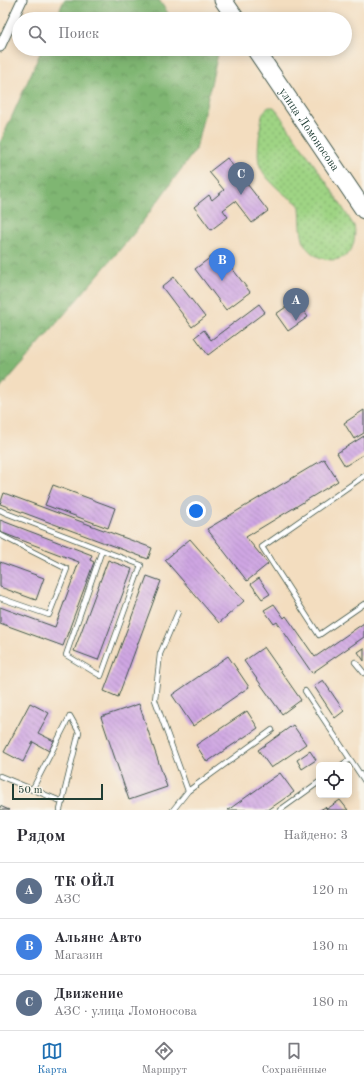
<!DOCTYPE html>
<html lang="ru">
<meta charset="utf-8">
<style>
:root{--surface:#fff;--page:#f2f2f3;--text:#2b2b33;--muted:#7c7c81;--line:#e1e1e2;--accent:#1f6fb2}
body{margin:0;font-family:"Old Standard TT",serif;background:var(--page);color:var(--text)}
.controls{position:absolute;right:12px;bottom:12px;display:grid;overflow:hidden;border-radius:6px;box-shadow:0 2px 10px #0003}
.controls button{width:36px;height:36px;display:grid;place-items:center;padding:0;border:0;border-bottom:1px solid var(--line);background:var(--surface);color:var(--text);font:20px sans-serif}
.scale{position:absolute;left:12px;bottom:10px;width:91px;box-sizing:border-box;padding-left:4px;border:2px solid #1f3d34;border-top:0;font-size:11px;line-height:14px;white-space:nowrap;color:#1f3d34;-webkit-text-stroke:3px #f7f3e8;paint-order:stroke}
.you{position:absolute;left:196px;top:511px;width:14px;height:14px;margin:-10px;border:3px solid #fff;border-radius:50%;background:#1a73e8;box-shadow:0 0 0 6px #1a73e833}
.badge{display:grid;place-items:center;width:26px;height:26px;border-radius:50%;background:var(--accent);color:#fff;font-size:13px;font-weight:700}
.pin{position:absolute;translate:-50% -33px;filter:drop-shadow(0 1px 2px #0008)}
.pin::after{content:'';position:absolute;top:21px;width:14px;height:12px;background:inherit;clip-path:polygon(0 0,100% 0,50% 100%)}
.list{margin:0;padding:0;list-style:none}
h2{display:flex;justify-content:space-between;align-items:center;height:52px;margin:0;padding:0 16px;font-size:17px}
h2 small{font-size:13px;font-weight:400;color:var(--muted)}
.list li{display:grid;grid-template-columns:26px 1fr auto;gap:12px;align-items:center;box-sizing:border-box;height:56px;padding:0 16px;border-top:1px solid var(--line)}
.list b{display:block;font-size:15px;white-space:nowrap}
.list p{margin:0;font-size:13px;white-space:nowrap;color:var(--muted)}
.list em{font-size:13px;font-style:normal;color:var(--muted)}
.icon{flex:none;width:22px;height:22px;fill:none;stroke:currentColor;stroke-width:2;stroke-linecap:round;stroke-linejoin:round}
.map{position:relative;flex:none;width:364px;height:810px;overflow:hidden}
.search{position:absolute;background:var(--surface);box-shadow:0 2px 10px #0003;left:12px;right:12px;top:12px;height:44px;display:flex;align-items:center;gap:10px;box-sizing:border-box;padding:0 14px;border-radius:22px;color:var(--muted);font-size:15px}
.sheet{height:220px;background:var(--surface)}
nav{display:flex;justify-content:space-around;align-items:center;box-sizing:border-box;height:56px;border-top:1px solid var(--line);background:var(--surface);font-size:11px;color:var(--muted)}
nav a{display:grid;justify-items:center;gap:2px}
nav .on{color:var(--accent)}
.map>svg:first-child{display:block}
.green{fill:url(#green-dots);stroke:#5f885c}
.forest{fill:url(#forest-crowns);stroke:#4f7a53}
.building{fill:url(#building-back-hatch)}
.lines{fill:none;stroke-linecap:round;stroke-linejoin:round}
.lane-casing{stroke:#3f5549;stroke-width:6}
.street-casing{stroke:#3f5549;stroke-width:11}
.highway-casing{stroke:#3f5549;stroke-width:19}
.lane{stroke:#fff;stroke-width:4.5}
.street{stroke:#fff;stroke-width:9}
.highway{stroke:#fff;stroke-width:17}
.labels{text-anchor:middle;stroke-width:4;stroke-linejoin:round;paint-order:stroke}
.street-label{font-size:12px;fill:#1f3d34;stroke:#f7f3e8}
</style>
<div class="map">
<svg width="364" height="810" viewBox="0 0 364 810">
<defs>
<pattern id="green-dots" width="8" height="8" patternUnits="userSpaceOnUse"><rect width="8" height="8" fill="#9fd484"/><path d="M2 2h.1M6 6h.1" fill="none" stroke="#81ad6d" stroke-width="1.8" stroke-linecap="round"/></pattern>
<pattern id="forest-crowns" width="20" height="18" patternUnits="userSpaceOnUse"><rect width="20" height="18" fill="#7fb672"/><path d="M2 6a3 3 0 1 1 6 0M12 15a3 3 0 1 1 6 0" fill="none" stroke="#67955e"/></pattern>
<pattern id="building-back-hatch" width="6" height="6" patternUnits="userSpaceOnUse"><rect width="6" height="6" fill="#cfa6e3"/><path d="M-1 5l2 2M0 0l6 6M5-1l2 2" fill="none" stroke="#a788b9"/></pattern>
</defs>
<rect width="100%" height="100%" fill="#f7f3e8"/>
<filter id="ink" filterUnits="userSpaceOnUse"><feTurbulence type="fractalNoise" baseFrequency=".025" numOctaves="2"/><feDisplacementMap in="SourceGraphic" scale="8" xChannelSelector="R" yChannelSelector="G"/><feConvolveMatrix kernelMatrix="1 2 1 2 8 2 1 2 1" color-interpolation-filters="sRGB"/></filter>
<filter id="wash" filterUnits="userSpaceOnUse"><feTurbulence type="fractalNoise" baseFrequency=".012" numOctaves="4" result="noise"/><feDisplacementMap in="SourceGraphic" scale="16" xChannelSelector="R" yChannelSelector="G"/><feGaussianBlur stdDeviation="0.9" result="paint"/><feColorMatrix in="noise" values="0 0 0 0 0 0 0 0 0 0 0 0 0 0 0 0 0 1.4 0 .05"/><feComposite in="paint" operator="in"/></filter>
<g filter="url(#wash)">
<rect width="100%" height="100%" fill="#f3ddbf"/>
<path class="green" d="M269,107H274L329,186L354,226C356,234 354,247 349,253C336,266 313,259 305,245C300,235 301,218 300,207C297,201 289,198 284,194C275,186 262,175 259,163C257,153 259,139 260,129C261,122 261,111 269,107Z"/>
<path class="forest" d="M64,0H159L172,19H56Z
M42,49H219L196,149L135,232L0,389V143Z"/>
<g id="blocks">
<path class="building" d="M227,158L268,211L252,223L235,201L223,210L228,217L211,230L194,207L209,195L212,200L224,190L209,172Z
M219,251L250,292L226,310L195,269Z
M174,277L205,317L192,327L162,287Z
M296,300L308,317L288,331L276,314Z
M259,304L265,312L208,355L195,337L204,330L211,340Z
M364,410V433L354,439L344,423Z
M364,436V454L345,466L337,453Z
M324,459L338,481L246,537L268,564L247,581L207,529Z
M53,485L115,508L108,528L45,505Z
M4,493L152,548L148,559L0,504Z
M0,520L92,555L90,560L94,562L63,646L0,623V607L55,627L79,562L0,532Z
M190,539L244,601L219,623L165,560Z
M108,560L132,569L98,660L74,651Z
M0,562L44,578L36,600L0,587Z
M147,576L161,581L118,697L104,691Z
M259,578L270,594L262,599L251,584Z
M274,604L284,618L286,616L315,657L364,623V637L312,673L277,622L274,624L264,610Z
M264,647L301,700L282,714L244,661Z
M364,648V661L358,652Z
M228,656L249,687L193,726L172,695Z
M323,680L344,711L335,718L314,686Z
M30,703L49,713L38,733L54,741L49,751L33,742L23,762L4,752Z
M139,704L167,787L129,800L101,717Z
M247,711L258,728L207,762L196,745Z
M293,725L306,744L271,768L258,750Z
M310,751L316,760L302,769L297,760Z
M280,773L294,792L268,810H228Z
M340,800L348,810H320L325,807L327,809Z
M0,806L9,810H0Z"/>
</g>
</g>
<g filter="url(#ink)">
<use href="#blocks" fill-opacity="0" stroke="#3f5549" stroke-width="1"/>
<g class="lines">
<g class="lane-casing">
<path id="lane" d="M364,476L262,547L319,635L364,604
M0,510L6,513L141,565L101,676L66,655L102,550
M0,535L67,569L49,615L0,598
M178,612L160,654L155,700L188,791
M355,662L364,673
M305,691L364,780
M342,765L350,759
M0,776L63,802
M32,790L70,716L79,732L60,810
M173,810L188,791L272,730
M280,810L319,782"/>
</g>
<g class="street-casing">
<path id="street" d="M0,47L22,0"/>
</g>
<g class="highway-casing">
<g id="highway">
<path d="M223,0L236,19"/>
<path id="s1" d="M255,49L364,210"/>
</g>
</g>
<use href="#lane" class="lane"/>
<use href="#street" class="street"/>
<use href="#highway" class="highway"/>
</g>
</g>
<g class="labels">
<g class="street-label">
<text dy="4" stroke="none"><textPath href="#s1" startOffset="97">улица Ломоносова</textPath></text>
</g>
</g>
</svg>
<div class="controls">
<button><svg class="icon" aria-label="locate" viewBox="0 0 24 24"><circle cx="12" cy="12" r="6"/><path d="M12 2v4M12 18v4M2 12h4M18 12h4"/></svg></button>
</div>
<div class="scale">50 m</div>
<div class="you"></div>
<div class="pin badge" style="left:296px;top:321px;background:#5c6f8a">A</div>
<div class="pin badge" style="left:222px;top:281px;background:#3f7fe0">B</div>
<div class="pin badge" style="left:241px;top:195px;background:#5c6f8a">C</div>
<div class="search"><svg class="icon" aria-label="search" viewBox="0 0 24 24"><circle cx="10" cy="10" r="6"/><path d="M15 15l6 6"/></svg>Поиск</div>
</div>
<section class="sheet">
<h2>Рядом<small>Найдено: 3</small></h2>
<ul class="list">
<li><span class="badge" style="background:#5c6f8a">A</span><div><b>ТК ОЙЛ</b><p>АЗС</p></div><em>120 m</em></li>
<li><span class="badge" style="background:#3f7fe0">B</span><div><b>Альянс Авто</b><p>Магазин</p></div><em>130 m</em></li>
<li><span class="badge" style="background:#5c6f8a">C</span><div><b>Движение</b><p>АЗС · улица Ломоносова</p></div><em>180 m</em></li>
</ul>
</section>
<nav>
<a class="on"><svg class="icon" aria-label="map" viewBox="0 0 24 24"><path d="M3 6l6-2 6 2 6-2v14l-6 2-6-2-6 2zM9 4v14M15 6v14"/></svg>Карта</a>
<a><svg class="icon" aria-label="directions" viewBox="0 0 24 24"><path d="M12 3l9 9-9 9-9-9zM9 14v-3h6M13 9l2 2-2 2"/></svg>Маршрут</a>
<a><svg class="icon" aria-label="saved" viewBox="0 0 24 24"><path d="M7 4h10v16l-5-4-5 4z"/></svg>Сохранённые</a>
</nav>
